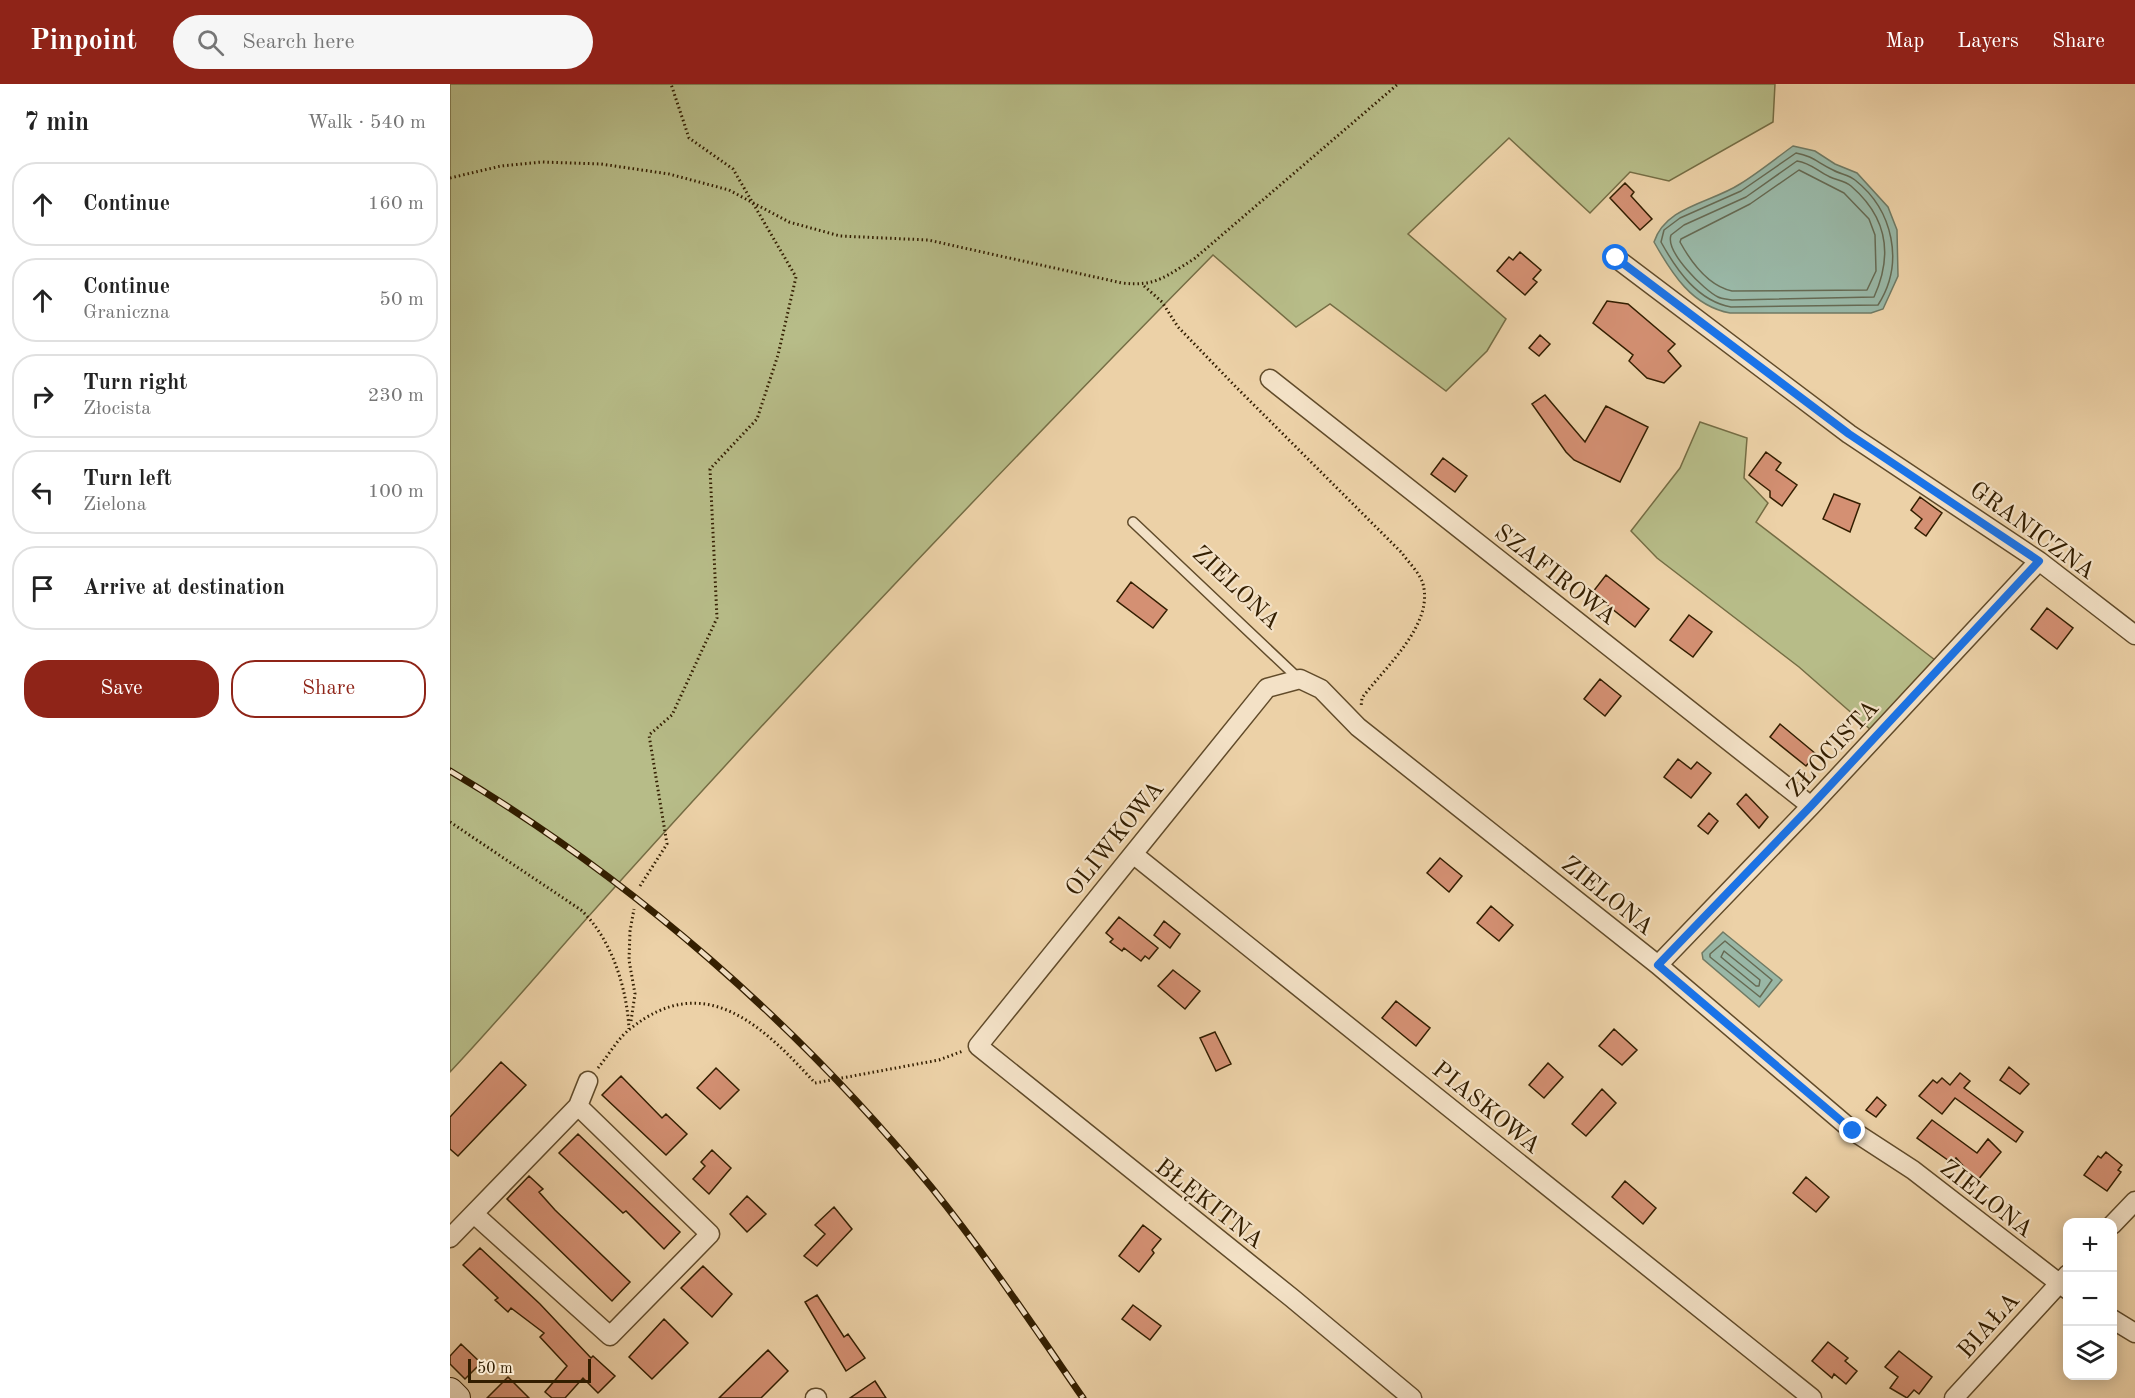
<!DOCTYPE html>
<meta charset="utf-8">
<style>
:root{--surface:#fff;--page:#f6f6f6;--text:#222;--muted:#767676;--line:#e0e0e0;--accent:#8f2418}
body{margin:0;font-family:"Old Standard TT",serif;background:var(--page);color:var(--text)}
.controls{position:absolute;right:18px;bottom:18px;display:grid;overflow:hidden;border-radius:12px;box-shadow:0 3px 15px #0003}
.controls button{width:54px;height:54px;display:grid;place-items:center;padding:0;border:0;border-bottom:2px solid var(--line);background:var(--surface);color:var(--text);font:30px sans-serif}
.scale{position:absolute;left:18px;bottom:15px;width:123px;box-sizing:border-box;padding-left:6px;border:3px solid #331e00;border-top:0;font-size:16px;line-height:21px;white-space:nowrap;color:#331e00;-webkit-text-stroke:4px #f3e1c6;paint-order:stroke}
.stop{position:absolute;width:18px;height:18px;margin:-14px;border:4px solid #1a73e8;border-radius:50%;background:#fff}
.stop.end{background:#1a73e8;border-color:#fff;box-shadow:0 2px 6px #0008}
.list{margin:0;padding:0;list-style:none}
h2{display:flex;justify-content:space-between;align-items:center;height:78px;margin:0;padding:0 24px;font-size:26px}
h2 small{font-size:20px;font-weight:400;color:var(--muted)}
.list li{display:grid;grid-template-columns:39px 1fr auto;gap:18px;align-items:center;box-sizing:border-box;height:84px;margin:0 12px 12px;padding:0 12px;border:2px solid var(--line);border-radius:24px}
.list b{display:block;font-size:22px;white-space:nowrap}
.list p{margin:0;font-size:20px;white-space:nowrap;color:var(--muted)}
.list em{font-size:20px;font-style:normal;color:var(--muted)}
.actions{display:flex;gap:12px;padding:18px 24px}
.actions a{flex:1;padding:14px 0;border:2px solid var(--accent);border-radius:24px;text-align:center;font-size:21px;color:var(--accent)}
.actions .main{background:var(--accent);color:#fff}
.icon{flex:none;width:33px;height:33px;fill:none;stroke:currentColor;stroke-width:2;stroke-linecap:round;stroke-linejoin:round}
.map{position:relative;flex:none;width:1685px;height:1314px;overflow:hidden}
header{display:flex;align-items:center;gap:36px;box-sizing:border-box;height:84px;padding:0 30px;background:var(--accent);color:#fff}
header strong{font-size:28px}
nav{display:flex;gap:33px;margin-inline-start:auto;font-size:21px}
.search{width:420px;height:54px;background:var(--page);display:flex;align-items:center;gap:15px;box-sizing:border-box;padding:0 21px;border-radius:33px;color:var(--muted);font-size:22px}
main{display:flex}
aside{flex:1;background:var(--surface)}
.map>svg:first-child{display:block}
.green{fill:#b7bc88;stroke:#756d44;stroke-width:1.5}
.water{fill:#99b7a6;stroke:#707a64;stroke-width:1.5}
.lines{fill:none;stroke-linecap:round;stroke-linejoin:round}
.shore{stroke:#666a53;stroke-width:1.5}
.building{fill:#d49073;stroke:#331e00;stroke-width:1.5}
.lane-casing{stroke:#614b2a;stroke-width:12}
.street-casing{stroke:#614b2a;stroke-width:21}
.secondary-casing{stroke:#331e00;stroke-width:28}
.path{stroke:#331e00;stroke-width:3;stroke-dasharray:1.5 3;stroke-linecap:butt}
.lane{stroke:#f3e1c6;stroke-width:9}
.street{stroke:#f3e1c6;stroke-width:18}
.secondary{stroke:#f3e1c6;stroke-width:26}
.rail-casing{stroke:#331e00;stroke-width:7}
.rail{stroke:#f3e1c6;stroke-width:4.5;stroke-dasharray:14;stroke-linecap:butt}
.route{stroke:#1a73e8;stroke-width:8}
.labels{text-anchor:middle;stroke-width:4.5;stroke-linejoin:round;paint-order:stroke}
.street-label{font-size:24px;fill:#331e00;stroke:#f3e1c6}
</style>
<header>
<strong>Pinpoint</strong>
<div class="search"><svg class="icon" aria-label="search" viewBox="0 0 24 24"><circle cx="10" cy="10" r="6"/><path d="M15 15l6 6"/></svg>Search here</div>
<nav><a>Map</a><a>Layers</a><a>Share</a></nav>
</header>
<main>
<aside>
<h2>7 min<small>Walk · 540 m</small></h2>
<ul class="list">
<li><svg class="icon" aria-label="ahead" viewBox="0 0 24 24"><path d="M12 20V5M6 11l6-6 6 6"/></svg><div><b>Continue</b></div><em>160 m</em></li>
<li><svg class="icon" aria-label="ahead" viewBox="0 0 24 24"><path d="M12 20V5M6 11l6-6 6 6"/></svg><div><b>Continue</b><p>Graniczna</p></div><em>50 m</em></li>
<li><svg class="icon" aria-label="right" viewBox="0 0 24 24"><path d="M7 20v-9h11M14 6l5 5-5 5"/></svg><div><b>Turn right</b><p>Złocista</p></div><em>230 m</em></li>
<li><svg class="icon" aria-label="left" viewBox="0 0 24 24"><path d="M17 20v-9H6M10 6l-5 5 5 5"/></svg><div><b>Turn left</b><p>Zielona</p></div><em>100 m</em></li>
<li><svg class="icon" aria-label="arrive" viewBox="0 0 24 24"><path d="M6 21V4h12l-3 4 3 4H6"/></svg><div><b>Arrive at destination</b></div></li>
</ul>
<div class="actions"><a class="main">Save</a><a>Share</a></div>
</aside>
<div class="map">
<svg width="1685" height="1314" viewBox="0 0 1685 1314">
<rect width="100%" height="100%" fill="#ecd1a7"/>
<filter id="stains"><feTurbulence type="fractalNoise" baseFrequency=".00333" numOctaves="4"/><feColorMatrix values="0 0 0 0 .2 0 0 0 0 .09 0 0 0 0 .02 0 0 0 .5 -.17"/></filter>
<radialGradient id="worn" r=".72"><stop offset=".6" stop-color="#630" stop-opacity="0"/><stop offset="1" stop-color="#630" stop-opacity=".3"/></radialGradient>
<path class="green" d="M0,0H1325L1323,38L1219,97L1180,88L1140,129L1059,54L958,150L1056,235L1037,267L996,307L880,220L846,243L763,171C550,387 340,607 138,833C92,885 47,938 0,988Z
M1250,338L1297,354L1294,394L1318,419L1306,438L1485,576L1421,646L1349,583L1207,474L1181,447L1230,384Z"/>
<path class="water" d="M1343,62L1365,67L1385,80L1407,89L1438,123L1447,146L1448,192L1433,225L1421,229H1280C1242,222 1222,190 1204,158C1216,122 1261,119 1290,100C1308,89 1325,75 1343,62Z
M1273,848L1332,896L1309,923L1253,875L1252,869Z"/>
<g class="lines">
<path class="shore" d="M1346,69C1363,72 1368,79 1383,86C1390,90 1399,91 1405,96C1443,126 1455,179 1428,221L1281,223C1248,217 1227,187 1211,158L1214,146L1230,134L1291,107Z
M1347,77C1361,79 1367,87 1380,93C1386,96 1395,97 1401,102C1437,133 1443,171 1424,213L1282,216C1278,215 1272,215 1268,213C1254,206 1215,168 1221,151L1234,141L1296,113Z
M1349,86L1394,109L1419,135L1425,151L1426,187L1417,206L1282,207C1259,202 1241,178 1230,158L1231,155L1300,120Z
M1275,857L1322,896L1310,913L1260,873V870Z
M1274,867L1310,896L1309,902H1306L1271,873Z"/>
</g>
<path class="building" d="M1175,99L1184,108L1181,112L1202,135L1190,146L1160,114Z
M1070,168L1091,186L1083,195L1087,198L1075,211L1047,187L1059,173L1063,176Z
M1157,217L1178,220L1225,260L1218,267L1231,282L1214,299L1197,294L1179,277L1183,271L1143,239Z
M1090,251L1100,260L1089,272L1079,264Z
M1095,311L1135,358L1156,322L1198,343L1170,398L1124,376L1116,368L1082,320Z
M1316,368L1331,379L1326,386L1347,401L1332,422L1320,413V407L1299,391Z
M993,374L1017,392L1005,408L981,390Z
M1384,410L1410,420L1400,448L1373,435Z
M1470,413L1492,429L1476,452L1465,444L1472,435L1461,426Z
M1156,491L1199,525L1185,543L1142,509Z
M681,498L717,526L703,544L667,517Z
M1597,524L1623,544L1607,565L1581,545Z
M1239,531L1262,548L1243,573L1220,556Z
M1150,595L1171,612L1155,632L1134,615Z
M1330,640L1366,670L1356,682L1320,653Z
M1228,675L1241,685L1247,678L1261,689L1241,714L1214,693Z
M1296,710L1318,733L1309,744L1287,720Z
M1259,729L1268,737L1258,750L1248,742Z
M990,774L1012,792L999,808L977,789Z
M1041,822L1063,841L1049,857L1027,839Z
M669,833L708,864L699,875L695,872L691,877L674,864L672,867L660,858L663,855L656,849Z
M714,837L730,850L720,864L704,851Z
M723,886L750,907L735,925L708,902Z
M946,917L980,944L966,962L932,934Z
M1164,945L1187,966L1172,981L1149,962Z
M765,948L781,980L766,987L750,954Z
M51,978L76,1001L8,1072L0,1065V1033Z
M1098,979L1113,993L1094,1014L1079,1001Z
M1559,983L1579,1000L1570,1010L1550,996Z
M266,984L289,1006L270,1025L247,1004Z
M1510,989L1520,997L1514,1004L1573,1048L1566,1058L1505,1014L1492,1030L1469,1012L1483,996L1487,999L1492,994L1500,1001Z
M171,992L212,1034L216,1030L237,1050L216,1071L152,1011Z
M1152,1005L1166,1019L1136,1052L1122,1040Z
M1427,1013L1436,1021L1426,1033L1416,1026Z
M1482,1036L1527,1069L1538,1055L1551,1068L1527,1097L1506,1074L1502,1079L1467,1054Z
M128,1050L230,1148L214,1165L176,1127L173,1129L109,1069Z
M262,1066L281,1084L259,1110L243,1095L255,1082L251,1078Z
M1656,1068L1672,1081L1668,1086L1671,1088L1657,1107L1634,1091L1648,1072L1651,1074Z
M79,1092L93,1105L89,1108L105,1126L180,1198L162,1217L57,1115Z
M1356,1093L1379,1113L1366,1128L1343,1109Z
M1175,1097L1206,1124L1193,1140L1162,1113Z
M297,1112L316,1130L297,1148L280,1130Z
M384,1123L402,1145L367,1182L354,1172L375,1150L365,1141Z
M693,1141L711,1155L702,1166L704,1169L689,1188L669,1172Z
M30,1164L90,1220L141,1274L143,1272L165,1292L148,1309L133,1294L115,1314H102L95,1308L117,1282L90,1253L94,1249L61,1224L58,1228L45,1216L48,1214L13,1181Z
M253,1182L282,1210L262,1233L231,1204Z
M367,1211L394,1253L398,1250L415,1274L396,1287L355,1218Z
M683,1221L711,1242L700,1256L672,1235Z
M214,1235L238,1259L202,1295L179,1273Z
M1378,1258L1398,1274L1395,1277L1407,1287L1396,1300L1384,1290L1382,1294L1362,1277Z
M11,1260L31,1279L15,1295L0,1280V1272Z
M318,1266L338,1287L311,1314H269Z
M1449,1267L1482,1293L1469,1310L1464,1306L1457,1314L1440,1304L1448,1293L1435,1283Z
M58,1293L79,1314H37Z
M425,1297L436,1314H400Z"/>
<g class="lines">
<g class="lane-casing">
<path id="lane" d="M683,438L849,595"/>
</g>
<g class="street-casing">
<path id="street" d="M1166,174L1399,350L1589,477L1685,551
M820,295L1361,722
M683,770L1362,1314
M1208,881L1361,722L1589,477
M24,1130L160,1252L260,1150L128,1022
M1662,1141L1685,1117
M0,1154L128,1022L138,997
M1662,1235L1685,1249
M365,1314H367
M962,1314L842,1214L528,962L817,604L850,595L871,605L908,643L1208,881L1403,1047L1463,1086L1618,1206
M1504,1314L1618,1190"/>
</g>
<g class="secondary-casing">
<path id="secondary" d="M0,1307L7,1314"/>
</g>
<path class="path" d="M0,94L51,82L92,78L151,80L219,90L279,106L339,138L390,152L478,156L672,199C706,203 716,192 744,175L948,0
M694,202L712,218L728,243L785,302L952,469C958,478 970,489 973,500C984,541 935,583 912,614L911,623
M0,738L131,826C162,855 177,905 179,945
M190,802L217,760L199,651L222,631L267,534L260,385L307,335L328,271L346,193L283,85L239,54L221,0
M181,937L185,910L179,876L180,847L184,825
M148,984C158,972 168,954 180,945C255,884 314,943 365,999L489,976L513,967"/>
<use href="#lane" class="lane"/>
<use href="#street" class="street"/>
<use href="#secondary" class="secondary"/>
<g class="rail-casing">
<path id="rail" d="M0,687C180,793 350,942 482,1104C536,1171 584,1243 633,1314"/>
</g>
<use href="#rail" class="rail"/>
</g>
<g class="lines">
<path class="route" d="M1166,174L1399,350L1589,477L1361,722L1208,881L1403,1047"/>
</g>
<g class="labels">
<g class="street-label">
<text transform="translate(1583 446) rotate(36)" y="8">GRANICZNA</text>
<text transform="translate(1106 490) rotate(38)" y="8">SZAFIROWA</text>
<text transform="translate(787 503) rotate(43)" y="8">ZIELONA</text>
<text transform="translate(1382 664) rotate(-47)" y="8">ZŁOCISTA</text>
<text transform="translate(664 754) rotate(-51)" y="8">OLIWKOWA</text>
<text transform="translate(1158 811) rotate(39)" y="8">ZIELONA</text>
<text transform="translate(1037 1023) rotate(39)" y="8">PIASKOWA</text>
<text transform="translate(1537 1114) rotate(38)" y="8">ZIELONA</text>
<text transform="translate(760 1119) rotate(38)" y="8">BŁĘKITNA</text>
<text transform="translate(1538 1241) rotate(-48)" y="8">BIAŁA</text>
</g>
</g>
<rect width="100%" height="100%" filter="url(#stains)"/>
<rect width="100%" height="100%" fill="url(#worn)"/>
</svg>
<div class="controls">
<button>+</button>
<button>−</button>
<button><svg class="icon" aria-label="layers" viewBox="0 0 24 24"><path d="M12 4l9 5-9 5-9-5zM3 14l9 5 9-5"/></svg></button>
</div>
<div class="scale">50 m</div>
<div class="stop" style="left:1166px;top:174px"></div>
<div class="stop end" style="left:1403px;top:1047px"></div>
</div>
</main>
